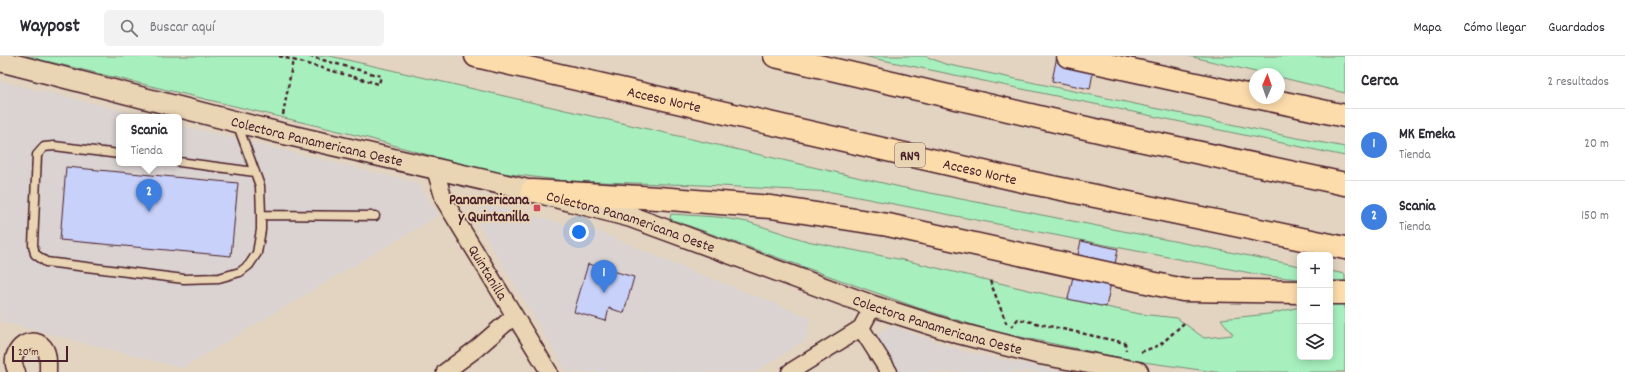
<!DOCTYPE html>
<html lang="es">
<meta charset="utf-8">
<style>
:root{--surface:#fff;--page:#f2f2f3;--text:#2b2b33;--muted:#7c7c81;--line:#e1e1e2;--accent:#7c3aed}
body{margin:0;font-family:Dekko,sans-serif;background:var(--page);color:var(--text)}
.controls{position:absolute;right:12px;bottom:12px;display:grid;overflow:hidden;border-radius:6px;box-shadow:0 2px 10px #0003}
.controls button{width:36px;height:36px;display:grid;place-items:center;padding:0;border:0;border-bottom:1px solid var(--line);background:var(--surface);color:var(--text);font:20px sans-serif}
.compass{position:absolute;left:1249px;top:12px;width:36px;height:36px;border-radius:50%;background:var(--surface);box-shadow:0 2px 10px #0003;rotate:2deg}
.scale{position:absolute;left:12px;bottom:10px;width:56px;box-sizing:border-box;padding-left:4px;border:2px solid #4a1f2b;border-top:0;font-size:11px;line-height:14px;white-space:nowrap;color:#4a1f2b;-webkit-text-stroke:3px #e9d5b3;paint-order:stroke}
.you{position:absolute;left:579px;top:176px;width:14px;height:14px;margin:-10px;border:3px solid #fff;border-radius:50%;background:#1a73e8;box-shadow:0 0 0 6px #1a73e833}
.badge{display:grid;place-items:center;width:26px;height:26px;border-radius:50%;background:var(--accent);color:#fff;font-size:13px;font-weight:700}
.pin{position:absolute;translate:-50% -33px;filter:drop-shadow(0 1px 2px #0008)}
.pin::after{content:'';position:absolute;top:21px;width:14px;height:12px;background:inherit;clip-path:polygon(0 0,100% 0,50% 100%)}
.popup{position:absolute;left:116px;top:58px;width:66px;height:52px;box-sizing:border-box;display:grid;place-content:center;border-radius:6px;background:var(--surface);filter:drop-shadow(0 1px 3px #0005);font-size:13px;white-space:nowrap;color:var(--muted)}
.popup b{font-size:15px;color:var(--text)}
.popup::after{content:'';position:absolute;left:50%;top:100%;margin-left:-8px;border:8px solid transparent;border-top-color:var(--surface)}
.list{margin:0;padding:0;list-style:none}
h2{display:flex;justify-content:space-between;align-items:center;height:52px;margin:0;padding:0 16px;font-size:17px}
h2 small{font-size:13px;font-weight:400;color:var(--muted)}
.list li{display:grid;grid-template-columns:26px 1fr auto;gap:12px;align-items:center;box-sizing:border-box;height:72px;padding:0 16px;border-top:1px solid var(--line)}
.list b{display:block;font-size:15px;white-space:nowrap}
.list p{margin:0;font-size:13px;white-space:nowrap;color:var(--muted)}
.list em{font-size:13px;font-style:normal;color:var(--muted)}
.icon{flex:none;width:22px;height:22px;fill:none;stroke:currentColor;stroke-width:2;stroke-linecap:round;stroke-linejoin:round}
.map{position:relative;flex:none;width:1345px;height:316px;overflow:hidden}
header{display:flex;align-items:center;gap:24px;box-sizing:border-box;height:56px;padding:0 20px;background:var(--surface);border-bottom:1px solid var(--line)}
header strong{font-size:19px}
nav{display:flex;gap:22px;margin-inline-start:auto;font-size:14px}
.search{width:280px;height:36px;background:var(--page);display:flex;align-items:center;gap:10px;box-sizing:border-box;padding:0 14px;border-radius:6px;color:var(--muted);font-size:15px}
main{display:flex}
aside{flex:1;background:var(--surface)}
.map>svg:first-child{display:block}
.built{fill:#dad3d2}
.green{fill:#a7f0be;stroke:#788874}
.building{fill:#c8d1f9;stroke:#4a1f2b}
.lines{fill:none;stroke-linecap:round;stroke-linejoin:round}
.service-casing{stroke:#4a1f2b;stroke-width:11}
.minor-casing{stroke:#4a1f2b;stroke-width:19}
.tertiary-casing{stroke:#4a1f2b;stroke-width:23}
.motorway-casing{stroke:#4a1f2b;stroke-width:25}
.path{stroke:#4a1f2b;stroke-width:2.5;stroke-dasharray:4 3;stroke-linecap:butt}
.service{stroke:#e9d5b3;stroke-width:8}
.minor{stroke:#e9d5b3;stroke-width:16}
.tertiary{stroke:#e9d5b3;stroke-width:20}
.motorway{stroke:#fddcac;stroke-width:22}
.poi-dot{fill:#d1495b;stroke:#e9d5b3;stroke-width:1.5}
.labels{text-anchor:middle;stroke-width:3.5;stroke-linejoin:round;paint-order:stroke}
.shield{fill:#e9d5b3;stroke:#7a5654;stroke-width:1}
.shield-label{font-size:14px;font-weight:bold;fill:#4a1f2b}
.street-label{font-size:15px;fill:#4a1f2b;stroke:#e9d5b3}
.poi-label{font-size:15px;font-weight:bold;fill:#4a1f2b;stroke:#e9d5b3;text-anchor:end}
</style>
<header>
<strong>Waypost</strong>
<div class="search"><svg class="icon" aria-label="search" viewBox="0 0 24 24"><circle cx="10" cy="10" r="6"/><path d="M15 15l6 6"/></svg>Buscar aquí</div>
<nav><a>Mapa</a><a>Cómo llegar</a><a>Guardados</a></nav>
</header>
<main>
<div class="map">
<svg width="1345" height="316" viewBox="0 0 1345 316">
<rect width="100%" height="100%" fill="#e2d4c1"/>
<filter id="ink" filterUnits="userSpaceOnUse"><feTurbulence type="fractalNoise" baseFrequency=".025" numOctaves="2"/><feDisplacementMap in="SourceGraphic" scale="8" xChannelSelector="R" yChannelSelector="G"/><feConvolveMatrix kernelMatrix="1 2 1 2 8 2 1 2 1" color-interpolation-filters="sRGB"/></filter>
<g filter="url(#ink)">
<path class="built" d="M0,25L148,61H119V107H179V69L418,127L439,159L182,312L0,265Z
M484,148L602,177L676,209L811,262L805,284L755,316H567L476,164Z
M892,270L965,296L1066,316H894L876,289L879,277Z"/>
<path class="green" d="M25,0H330L900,131L1300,210V223L1266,220L832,136L701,129L566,125L486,115L364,81Z
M863,0H925L945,8L1287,80L1345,91V100Z
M1189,0H1345V37L1279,21V18H1264Z
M671,158L717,161L748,166L807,185L908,205L1049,239L1140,258L1177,262L1204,282L1233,279L1221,263L1269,258L1300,251V301H1330V248H1345V316H1215L1136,305L992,275L913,250L670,163Z
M1330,215L1345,218V227L1330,225Z"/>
<path class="building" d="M1057,0H1096L1090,33L1052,25Z
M66,111L238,127L231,200L60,184Z
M1081,185L1118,193L1106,251L1068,243Z
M588,208L634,221L624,257L609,252L606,265L574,256Z"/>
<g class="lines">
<g class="service-casing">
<path id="service" d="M119,98L54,90L44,91L37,99L33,189L35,198L46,206L184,223L219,222L240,216L249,209L257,197L261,174V159L260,130L237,67
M179,106L255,116
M261,159L375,160"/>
</g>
<g class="minor-casing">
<g id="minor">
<path id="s1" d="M435,113L444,144L549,316"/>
<path d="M861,272L889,316"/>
<path d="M17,316C5,298 29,275 44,291C49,297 48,309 48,316"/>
<path d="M445,316L476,293L514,260"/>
<path d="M790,316L861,272L873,250"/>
</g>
</g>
<g class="tertiary-casing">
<g id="tertiary">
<path id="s2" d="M0,5L280,77L532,135L631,161L873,250L958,277L1040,298L1138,316"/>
</g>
</g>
<g class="motorway-casing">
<g id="motorway">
<path id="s3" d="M476,0L1023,125L1345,192"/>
<path d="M775,0L1112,78L1345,128"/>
<path d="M1068,0L1255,41"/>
<path d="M1261,42L1345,60"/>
<path d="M532,135L658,142L771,151L888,169L1183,234L1300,236"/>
<path d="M1330,237H1345"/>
</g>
</g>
<path class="path" d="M279,0L293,4
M283,59L293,4L379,28L381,20L308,0
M990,225L1007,269
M1011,271L1018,263L1125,287L1126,294
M1141,296L1160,289L1184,267"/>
<use href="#service" class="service"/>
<use href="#minor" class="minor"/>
<use href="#tertiary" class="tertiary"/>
<use href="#motorway" class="motorway"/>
</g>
</g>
<rect class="poi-dot" x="533" y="148" width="8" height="8" rx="2"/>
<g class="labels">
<rect class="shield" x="895" y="87" width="30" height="24" rx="3"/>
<g class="shield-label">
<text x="910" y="104">RN9</text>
</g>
<g class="street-label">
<text dy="5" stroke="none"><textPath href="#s3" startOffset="193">Acceso Norte</textPath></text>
<text dy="5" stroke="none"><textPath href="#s2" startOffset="327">Colectora Panamericana Oeste</textPath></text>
<text dy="5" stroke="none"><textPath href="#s3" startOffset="517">Acceso Norte</textPath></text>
<text dy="5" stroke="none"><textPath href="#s2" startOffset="651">Colectora Panamericana Oeste</textPath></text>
<text dy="5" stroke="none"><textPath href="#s1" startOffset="117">Quintanilla</textPath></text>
<text dy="5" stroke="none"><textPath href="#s2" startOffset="975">Colectora Panamericana Oeste</textPath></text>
</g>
<g class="poi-label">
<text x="529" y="148">Panamericana<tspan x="529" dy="17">y Quintanilla</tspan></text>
</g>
</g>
</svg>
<div class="controls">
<button>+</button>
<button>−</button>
<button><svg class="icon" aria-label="layers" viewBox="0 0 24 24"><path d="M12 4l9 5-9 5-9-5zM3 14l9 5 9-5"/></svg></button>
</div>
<svg class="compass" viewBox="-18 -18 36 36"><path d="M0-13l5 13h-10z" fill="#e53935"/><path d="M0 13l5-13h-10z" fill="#7c7c81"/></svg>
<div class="scale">20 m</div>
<div class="you"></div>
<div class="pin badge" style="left:604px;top:237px;background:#3f7fe0">1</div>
<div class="pin badge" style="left:149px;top:156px;background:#3f7fe0">2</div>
<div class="popup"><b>Scania</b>Tienda</div>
</div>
<aside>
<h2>Cerca<small>2 resultados</small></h2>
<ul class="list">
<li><span class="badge" style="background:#3f7fe0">1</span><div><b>MK Emeka</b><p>Tienda</p></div><em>20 m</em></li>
<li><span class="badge" style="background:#3f7fe0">2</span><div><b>Scania</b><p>Tienda</p></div><em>150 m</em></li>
</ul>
</aside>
</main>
